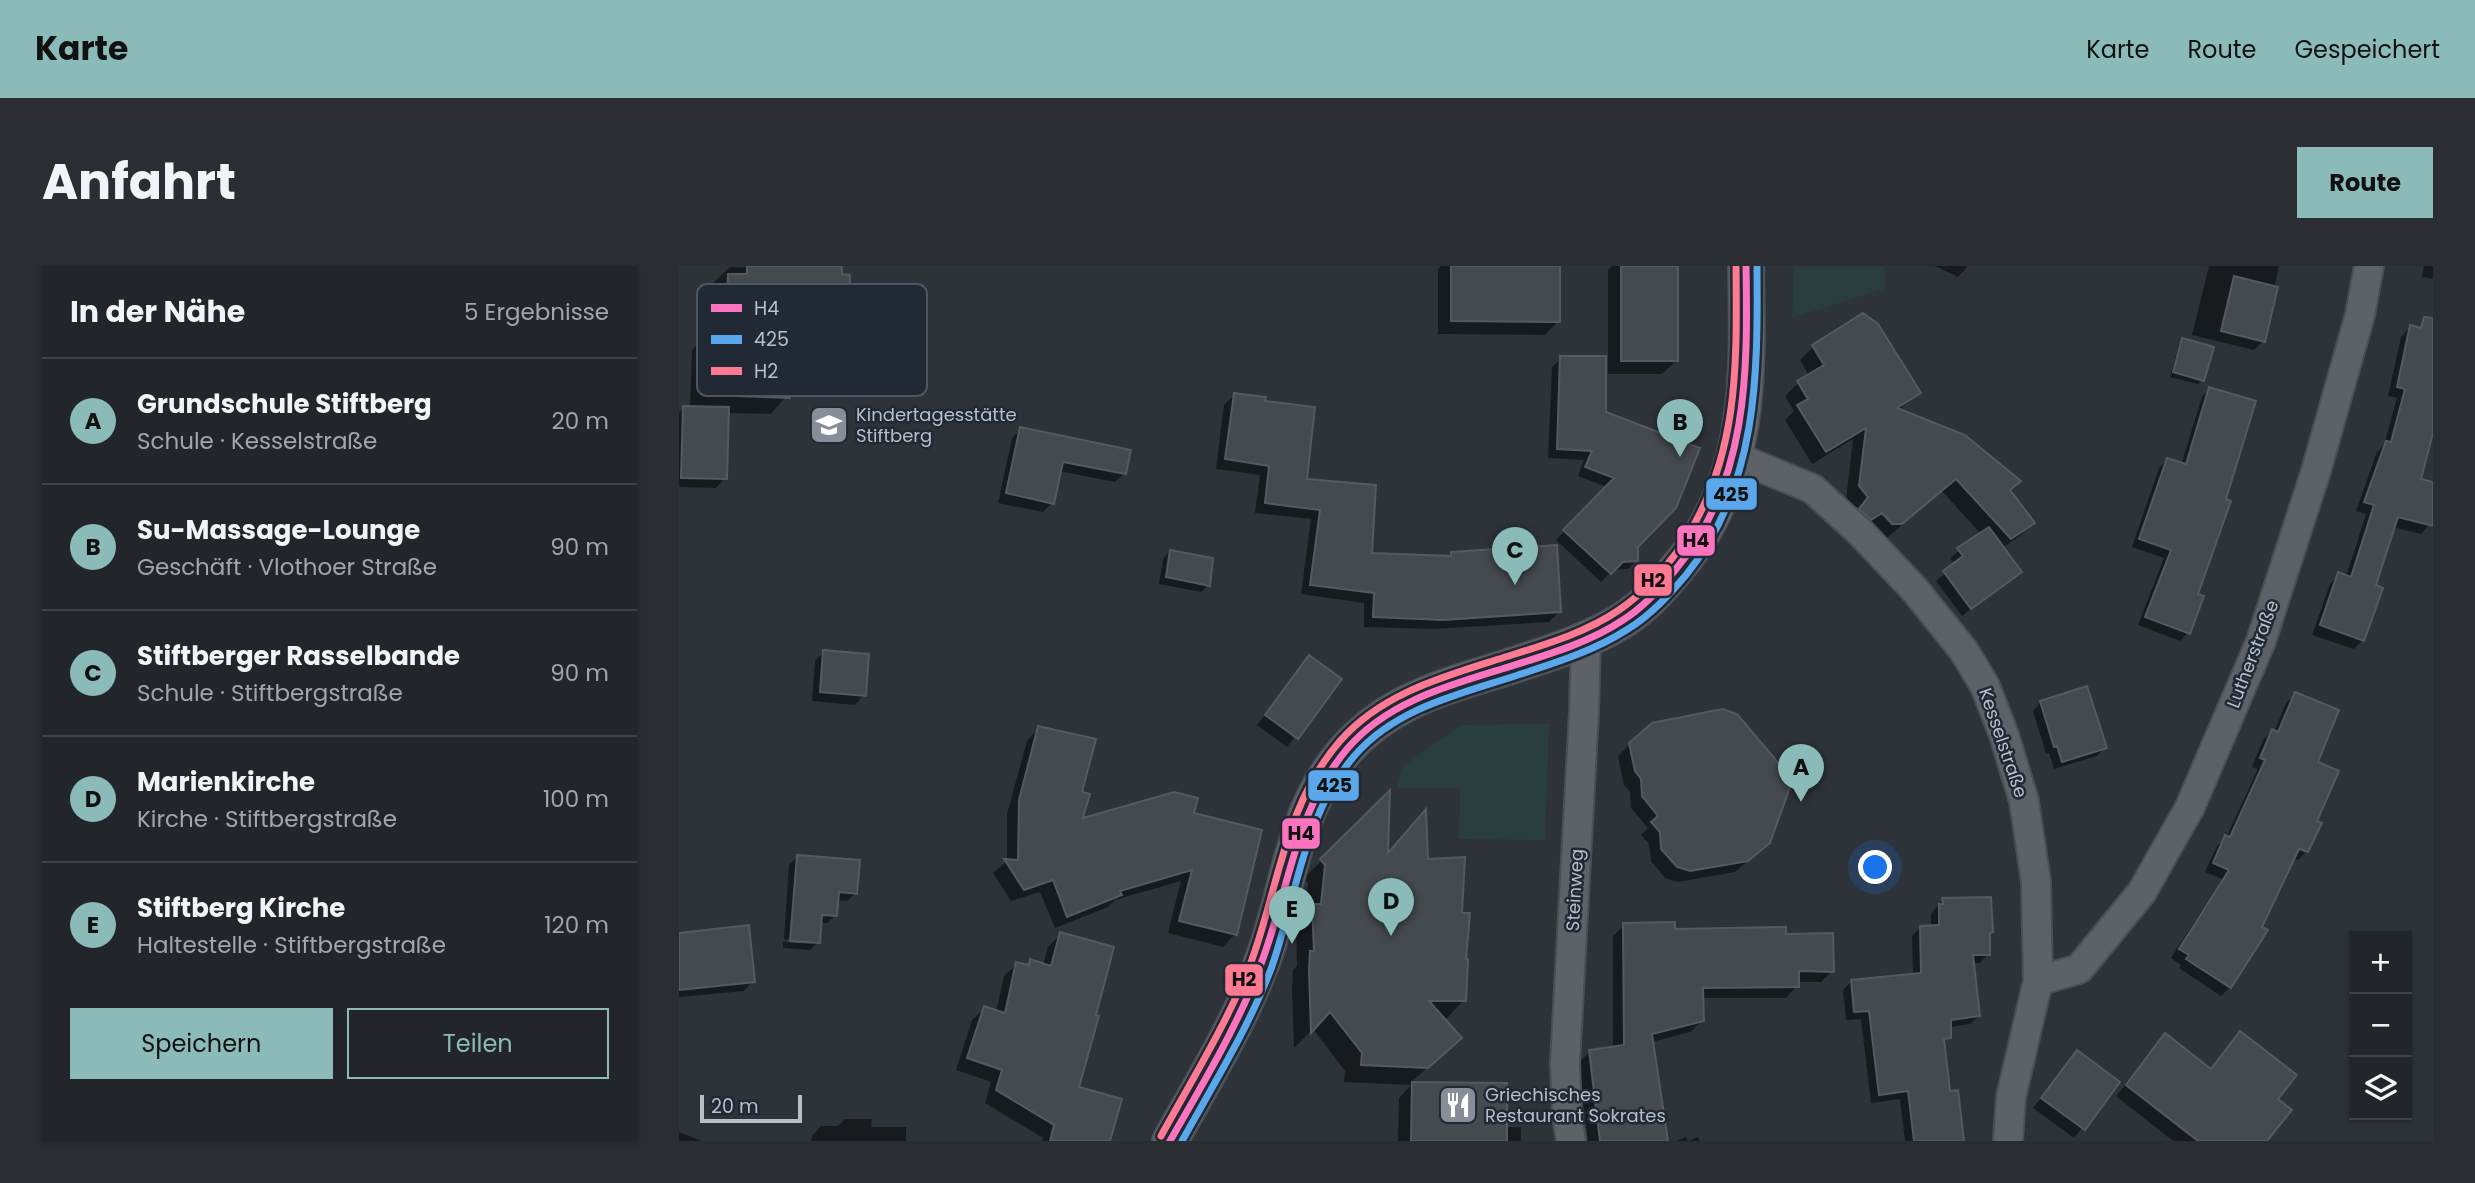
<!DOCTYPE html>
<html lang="de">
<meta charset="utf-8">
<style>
:root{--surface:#22262b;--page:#2a2e33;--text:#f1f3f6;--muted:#a2a5a9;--line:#3f4347;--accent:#8bbbb9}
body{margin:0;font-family:Poppins,sans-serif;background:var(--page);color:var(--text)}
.controls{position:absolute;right:21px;bottom:21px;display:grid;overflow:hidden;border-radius:0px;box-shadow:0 2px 5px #0004}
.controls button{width:63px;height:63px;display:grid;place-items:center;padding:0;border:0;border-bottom:2px solid var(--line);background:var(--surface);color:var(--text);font:35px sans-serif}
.scale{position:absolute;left:21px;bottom:18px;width:102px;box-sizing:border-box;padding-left:7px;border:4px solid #b8bfc9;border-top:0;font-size:19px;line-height:24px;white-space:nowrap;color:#b8bfc9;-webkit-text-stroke:5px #202934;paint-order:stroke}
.you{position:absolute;left:1197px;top:602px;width:24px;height:24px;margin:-18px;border:5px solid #fff;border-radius:50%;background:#1a73e8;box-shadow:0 0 0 10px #1a73e833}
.badge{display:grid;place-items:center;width:46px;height:46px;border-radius:50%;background:var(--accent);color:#111;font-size:23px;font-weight:700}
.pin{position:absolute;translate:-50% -58px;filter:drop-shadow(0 2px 4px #0008)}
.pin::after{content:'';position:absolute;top:37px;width:24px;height:21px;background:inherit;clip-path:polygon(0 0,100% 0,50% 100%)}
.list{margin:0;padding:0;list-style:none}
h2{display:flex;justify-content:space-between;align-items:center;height:91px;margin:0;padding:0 28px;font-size:30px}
h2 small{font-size:23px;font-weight:400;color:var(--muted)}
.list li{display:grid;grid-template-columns:46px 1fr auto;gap:21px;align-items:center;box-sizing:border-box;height:126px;padding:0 28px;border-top:2px solid var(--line)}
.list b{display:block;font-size:26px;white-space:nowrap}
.list p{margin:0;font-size:23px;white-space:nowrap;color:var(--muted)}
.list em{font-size:23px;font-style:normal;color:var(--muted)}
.actions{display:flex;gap:14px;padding:21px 28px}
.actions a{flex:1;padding:16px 0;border:2px solid var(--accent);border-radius:0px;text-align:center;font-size:24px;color:var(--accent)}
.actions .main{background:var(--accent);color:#111}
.icon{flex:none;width:38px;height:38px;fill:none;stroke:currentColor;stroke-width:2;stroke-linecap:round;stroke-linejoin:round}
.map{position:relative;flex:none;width:1754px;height:875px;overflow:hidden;border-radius:0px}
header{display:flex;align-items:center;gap:42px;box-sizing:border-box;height:98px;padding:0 35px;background:var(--accent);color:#111}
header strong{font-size:33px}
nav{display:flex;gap:38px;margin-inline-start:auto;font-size:24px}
.intro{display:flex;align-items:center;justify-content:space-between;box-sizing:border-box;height:168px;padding:0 42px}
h1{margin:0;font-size:49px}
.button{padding:18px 32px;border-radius:0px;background:var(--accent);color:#111;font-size:24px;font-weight:700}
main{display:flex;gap:42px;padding:0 42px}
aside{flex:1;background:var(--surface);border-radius:0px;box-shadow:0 2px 5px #0004}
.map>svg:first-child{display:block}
.green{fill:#2a3e40}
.shadow{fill:#0007}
.building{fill:#454a4f;stroke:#555a61;stroke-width:2}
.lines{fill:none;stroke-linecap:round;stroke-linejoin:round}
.minor-casing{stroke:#4a4f54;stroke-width:32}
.tertiary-casing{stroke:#4a4f54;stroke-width:38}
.minor{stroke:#5d6168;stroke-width:28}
.tertiary{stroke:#5d6168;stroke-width:35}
.bus-1-casing{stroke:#202934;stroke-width:12}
.bus-2-casing{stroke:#202934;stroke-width:12}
.bus-3-casing{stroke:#202934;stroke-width:12}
.bus-1{stroke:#fc73be;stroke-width:7}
.bus-2{stroke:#5aa8eb;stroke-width:7}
.bus-3{stroke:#fe7a93;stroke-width:7}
.labels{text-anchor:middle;stroke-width:5;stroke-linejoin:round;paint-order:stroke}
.poi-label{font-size:18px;fill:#b8bfc9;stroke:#202934;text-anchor:start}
.street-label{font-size:18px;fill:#b8bfc9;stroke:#202934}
.key{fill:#202934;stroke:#4e5661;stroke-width:2}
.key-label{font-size:19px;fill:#b8bfc9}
.line-badge{stroke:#202934;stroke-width:2.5}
.pale-badge-label{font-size:19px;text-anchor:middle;font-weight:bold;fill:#111}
</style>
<header>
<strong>Karte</strong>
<nav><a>Karte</a><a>Route</a><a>Gespeichert</a></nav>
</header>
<div class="intro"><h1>Anfahrt</h1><a class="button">Route</a></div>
<main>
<aside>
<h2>In der Nähe<small>5 Ergebnisse</small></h2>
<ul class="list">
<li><span class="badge">A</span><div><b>Grundschule Stiftberg</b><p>Schule · Kesselstraße</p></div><em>20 m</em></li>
<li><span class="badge">B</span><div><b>Su-Massage-Lounge</b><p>Geschäft · Vlothoer Straße</p></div><em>90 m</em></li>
<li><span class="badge">C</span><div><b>Stiftberger Rasselbande</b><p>Schule · Stiftbergstraße</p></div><em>90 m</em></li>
<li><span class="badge">D</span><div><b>Marienkirche</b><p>Kirche · Stiftbergstraße</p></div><em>100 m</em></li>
<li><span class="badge">E</span><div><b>Stiftberg Kirche</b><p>Haltestelle · Stiftbergstraße</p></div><em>120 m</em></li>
</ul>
<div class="actions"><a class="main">Speichern</a><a>Teilen</a></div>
</aside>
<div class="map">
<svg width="1754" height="875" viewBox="0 0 1754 875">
<rect width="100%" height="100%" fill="#2d3339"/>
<path class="green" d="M1115,0H1205L1207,22L1113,52Z
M870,458L866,574L780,573L781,522H718L723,501L782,459Z"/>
<path class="shadow" d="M126,0H161L168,76L179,104L162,121H152L143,129L109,128L92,148L48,147L46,212L37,222L0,221V147L5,142H11L13,84L22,75V54L32,44L33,18L51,1L123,3Z
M762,0H879V55L866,69L759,68V3Z
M933,0H997V95L983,108H929V4Z
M1256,0H1289L1279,11Z
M1530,0H1600L1584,75L1575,84L1513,69Z
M1745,0H1754V13L1743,11Z
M1731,61L1740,214L1751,258L1742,268L1714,261L1695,320L1684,374L1675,383L1633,369L1651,318L1660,308L1667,311L1687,248L1677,245L1698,186L1705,179L1718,132L1709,130L1722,71Z
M1504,74L1523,114L1519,118L1491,111L1500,78Z
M1134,81L1240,127L1220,144L1330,225L1354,257L1341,270L1323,282L1341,305L1283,350L1257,315L1276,299L1271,292L1302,268L1263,225L1203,276L1167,234L1174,173L1133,198L1106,154L1115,145L1106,130L1119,117L1130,110L1121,94Z
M882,92L925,147L957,280L958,294L949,303L934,304L922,316L877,274L928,221L899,210L905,194L869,192L873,101Z
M1530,123L1517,329L1509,367L1501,375L1459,359L1485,292L1453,281L1480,202L1488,194L1502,199L1523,131Z
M555,129L584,137L626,215L691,289L768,292L773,287L880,346L870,356L753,363L685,361V337L622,328L632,253L576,247L581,209L537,203L545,139Z
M342,163L446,207L436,216L380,205L373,237L364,246L319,237L333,172Z
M491,285L529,319L522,326L480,318L484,293Z
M145,386L185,429L176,439L133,435L136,395Z
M631,391L661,413L608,481L578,459Z
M1616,428L1637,497L1635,556L1628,585L1619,594L1614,592L1551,721L1542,730L1500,702L1502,699L1492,692L1543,613L1526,606L1538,580L1547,572L1579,503L1573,501L1584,474L1593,465L1595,466L1607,437Z
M1362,436L1426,481L1418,490L1375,503L1370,487L1367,488L1354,445Z
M360,462L401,527L402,555L513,548L556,668L544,681L489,667L502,615L436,634L429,641L376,662L361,626L332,635L314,607L328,595V548L348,475Z
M951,478L1077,588L1056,606L999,616L986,612L972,595L970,578L962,569L969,562L952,542L951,525L945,519L939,490Z
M709,528L707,589L730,562L781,649L785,734L768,752H763V789L731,817L826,819V861H842V875H719L720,832L732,819L665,816L666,805L634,763L615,782L613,722L614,704L618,700L617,657L626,648L629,617L625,612Z
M118,591L177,627L168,635L157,634V649L148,657H140L139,676L131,684L104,682V676L134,678V675L105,673L110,599Z
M1264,633L1309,668V688L1301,697H1293L1300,750L1291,758L1270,761V771L1264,778L1270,827L1284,875H1226L1221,833L1192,837L1182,753L1167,754L1164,724L1173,715L1234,710L1233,670L1242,661H1252V648Z
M945,659L995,665L1106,670L1153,705L1142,716H1118V720L1107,732H1022L1023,755L1011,766L973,776L987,875H909L899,797L911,786L934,782V670Z
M0,668L74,715L65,725L0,731Z
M382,668L415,751L398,822L429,875H363L364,872L306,837L312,816L277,804L293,754L306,742L317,746L325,710L338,698L347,700L352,695L364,699L369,681Z
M1487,770L1531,804L1551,779L1597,834L1586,875H1494L1437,830Z
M1399,786L1439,817L1395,872L1354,842Z
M166,853H193L192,861H227V875H132L133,870L142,860H159Z
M0,866L23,875H0Z
M1007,871L1009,875L1019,871L1021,875H997Z"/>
<path class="building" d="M68,0H163V8L171,9L170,75H182L181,104H163V113L111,111V132L28,129L30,65H38L39,34L48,35L49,8H68Z
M772,0H881V56L772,55Z
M942,0H999V95H942Z
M1555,10L1599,21L1586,76L1542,65Z
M1184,47L1199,58L1242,127L1218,142L1286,169L1342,215L1331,224L1356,257L1332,273L1277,213L1223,258H1213L1203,247L1192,254L1180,243L1189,231L1180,220L1187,162L1147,186L1118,139L1129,133L1118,115L1145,99L1133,79Z
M1745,51L1754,52V167L1742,213L1754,216V260L1719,251L1697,319L1704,322L1685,375L1641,359L1659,306L1672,311L1695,239L1685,236L1707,175L1712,176L1726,123L1718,121L1731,59L1742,62Z
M1503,72L1535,81L1525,115L1494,106Z
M881,90H927V146L1021,182L997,242L959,281V295L944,296L932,308L884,264L935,212L906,201L913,185L878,183Z
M1530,121L1577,135L1547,233L1552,235L1519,328L1525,330L1511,368L1466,351L1492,284L1460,273L1488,192L1507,198Z
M555,127L587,131L586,135L636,141L628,213L697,219L693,287L772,290V286L878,279L882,346L764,354L694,351L695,327L631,319L641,244L586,237L590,200L546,193Z
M4,140L50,141L48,213L2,212Z
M341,161L452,184L447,208L384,196L375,238L327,227Z
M1310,261L1343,306L1292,343L1264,305L1284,290L1278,282Z
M491,284L534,292L531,320L487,311Z
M144,384L190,388L187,430L141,426Z
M630,389L663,413L619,473L586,449Z
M1408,420L1428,482L1383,496L1378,480L1375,481L1361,435Z
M1616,426L1660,444L1639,496L1660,505L1638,555L1643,557L1629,586L1620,583L1583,661L1589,664L1552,722L1507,693L1510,689L1500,683L1550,604L1534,597L1546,569L1551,571L1586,494L1581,492L1593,463L1599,466Z
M1043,443L1058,448L1107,506L1111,521L1091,577L1069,595L1011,605L998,601L982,583L981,566L972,556L979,550L963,530L962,513L956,505L950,477L973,457Z
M359,460L417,473L403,526L411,528L404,552L495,526L519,532L515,547L583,564L558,669L500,655L513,604L441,625L443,629L388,651L374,614L345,624L325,593L339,594L340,534Z
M711,524L709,587L747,543L749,593L786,591L783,647H791L787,693H789L787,735H750L783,772L749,802L682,799L683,787L651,746L632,767L630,704L631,685H635L633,638H642L646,599L641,593Z
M118,589L181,594L178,628L160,626L158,650L143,649L141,677L111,675Z
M1312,631L1314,666L1311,667V689H1294L1301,750L1272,754V772L1265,773L1271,825L1279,824L1285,875H1235L1229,825L1200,829L1190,745L1175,746L1172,714L1242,707L1241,660L1260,659V638H1264L1263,632Z
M996,656V663L1107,661V668L1154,667L1155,706L1120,705V721L1024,722L1025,755L973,768L989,875H921L910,784L945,779L944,657Z
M70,659L76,716L0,724V667Z
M381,666L435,681L417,749L420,750L400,821L443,833L431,875H371L375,859L317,824L323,804L288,792L305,740L326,747L337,696L350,699L351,693L372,700Z
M1561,765L1618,809L1599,833L1613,844L1588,875H1519L1447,819L1486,767L1532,803Z
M1398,784L1441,816L1406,864L1362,832Z
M733,816L828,817V875H732Z"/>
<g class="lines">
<g class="minor-casing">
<path id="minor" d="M1057,191L1134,223L1182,267L1236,324L1285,385L1306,420L1325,469L1345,535L1357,616L1359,715L1332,831L1329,875
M1359,715L1400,703L1463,626L1511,541L1582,375L1637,205L1681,49L1690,0
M892,875L888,849L886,797L905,445L907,374"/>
</g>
<g class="tertiary-casing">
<path id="tertiary" d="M491,875C527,810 567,747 590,676C609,617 616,552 654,500C697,440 756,423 823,403C865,389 924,372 958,344C976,330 991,311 1005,294C1073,207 1069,105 1067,0"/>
</g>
<use href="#minor" class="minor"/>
<use href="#tertiary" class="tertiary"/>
<g class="bus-1-casing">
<path id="bus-1" d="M491,875C523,819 557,763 580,703C610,628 614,547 668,483C707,437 767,420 823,403C864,390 908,378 944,354C965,341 982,322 997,303C1069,216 1069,107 1067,0"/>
</g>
<g class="bus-2-casing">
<path id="bus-2" d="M503,875C534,819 569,763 592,703C618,630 624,548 677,488C719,441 782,428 839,409C876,397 915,385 949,363C972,349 990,329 1007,309C1079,220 1079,109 1078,0"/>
</g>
<g class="bus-3-casing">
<path id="bus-3" d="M482,870C513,814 547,759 571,699C600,622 605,539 661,475C702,428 763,411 820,393C861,380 905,368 940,344C965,327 986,303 1003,279C1060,192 1058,100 1057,0"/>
</g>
<use href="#bus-1" class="bus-1"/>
<use href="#bus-2" class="bus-2"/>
<use href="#bus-3" class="bus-3"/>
</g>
<defs>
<g id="school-square" transform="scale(2.0125)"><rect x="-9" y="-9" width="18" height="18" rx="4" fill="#878e97" stroke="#202934"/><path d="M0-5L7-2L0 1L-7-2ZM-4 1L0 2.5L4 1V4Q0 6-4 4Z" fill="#fff"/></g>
<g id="restaurant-square" transform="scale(2.0125)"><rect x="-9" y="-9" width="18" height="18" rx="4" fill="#878e97" stroke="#202934"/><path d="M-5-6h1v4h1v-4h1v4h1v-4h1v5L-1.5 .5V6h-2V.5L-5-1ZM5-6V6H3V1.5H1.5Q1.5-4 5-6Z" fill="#fff"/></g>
</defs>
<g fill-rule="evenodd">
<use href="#school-square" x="150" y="159"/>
<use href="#restaurant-square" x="779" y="839"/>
</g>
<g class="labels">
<g class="poi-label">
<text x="177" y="155">Kindertagesstätte<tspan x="177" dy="21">Stiftberg</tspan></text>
<text x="806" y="835">Griechisches<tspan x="806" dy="21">Restaurant Sokrates</tspan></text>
</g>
<g class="street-label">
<text transform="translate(1574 388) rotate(-69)" y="6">Lutherstraße</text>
<text transform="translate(1324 477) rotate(71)" y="6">Kesselstraße</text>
<text transform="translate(896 624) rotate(-87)" y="6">Steinweg</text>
</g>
</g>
<rect x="18" y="18" width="230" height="112" rx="10" class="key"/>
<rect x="32" y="38" width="31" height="8" fill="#fc73be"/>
<rect x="32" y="69" width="31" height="9" fill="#5aa8eb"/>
<rect x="32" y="101" width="31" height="8" fill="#fe7a93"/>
<g class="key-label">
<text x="75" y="49">H4</text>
<text x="75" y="80">425</text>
<text x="75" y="112">H2</text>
</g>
<g class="line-badge">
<rect x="1026" y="211" width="53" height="34" rx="7" fill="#5aa8eb"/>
<rect x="997" y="258" width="40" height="33" rx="7" fill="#fc73be"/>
<rect x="954" y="297" width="40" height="34" rx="7" fill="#fe7a93"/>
<rect x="628" y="503" width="53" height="33" rx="7" fill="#5aa8eb"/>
<rect x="602" y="551" width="40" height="33" rx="7" fill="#fc73be"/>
<rect x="545" y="697" width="40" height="34" rx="7" fill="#fe7a93"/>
</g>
<g class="pale-badge-label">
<text x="1052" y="235">425</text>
<text x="1017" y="281">H4</text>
<text x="974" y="321">H2</text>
<text x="655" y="526">425</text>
<text x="622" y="574">H4</text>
<text x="565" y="720">H2</text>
</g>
</svg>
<div class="controls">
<button>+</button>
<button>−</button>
<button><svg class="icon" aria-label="layers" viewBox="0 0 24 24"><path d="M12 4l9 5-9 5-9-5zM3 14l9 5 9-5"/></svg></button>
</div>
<div class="scale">20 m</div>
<div class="you"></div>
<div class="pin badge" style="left:1122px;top:536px">A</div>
<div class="pin badge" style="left:1001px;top:191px">B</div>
<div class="pin badge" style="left:836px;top:319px">C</div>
<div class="pin badge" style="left:712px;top:670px">D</div>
<div class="pin badge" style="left:613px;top:678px">E</div>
</div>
</main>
